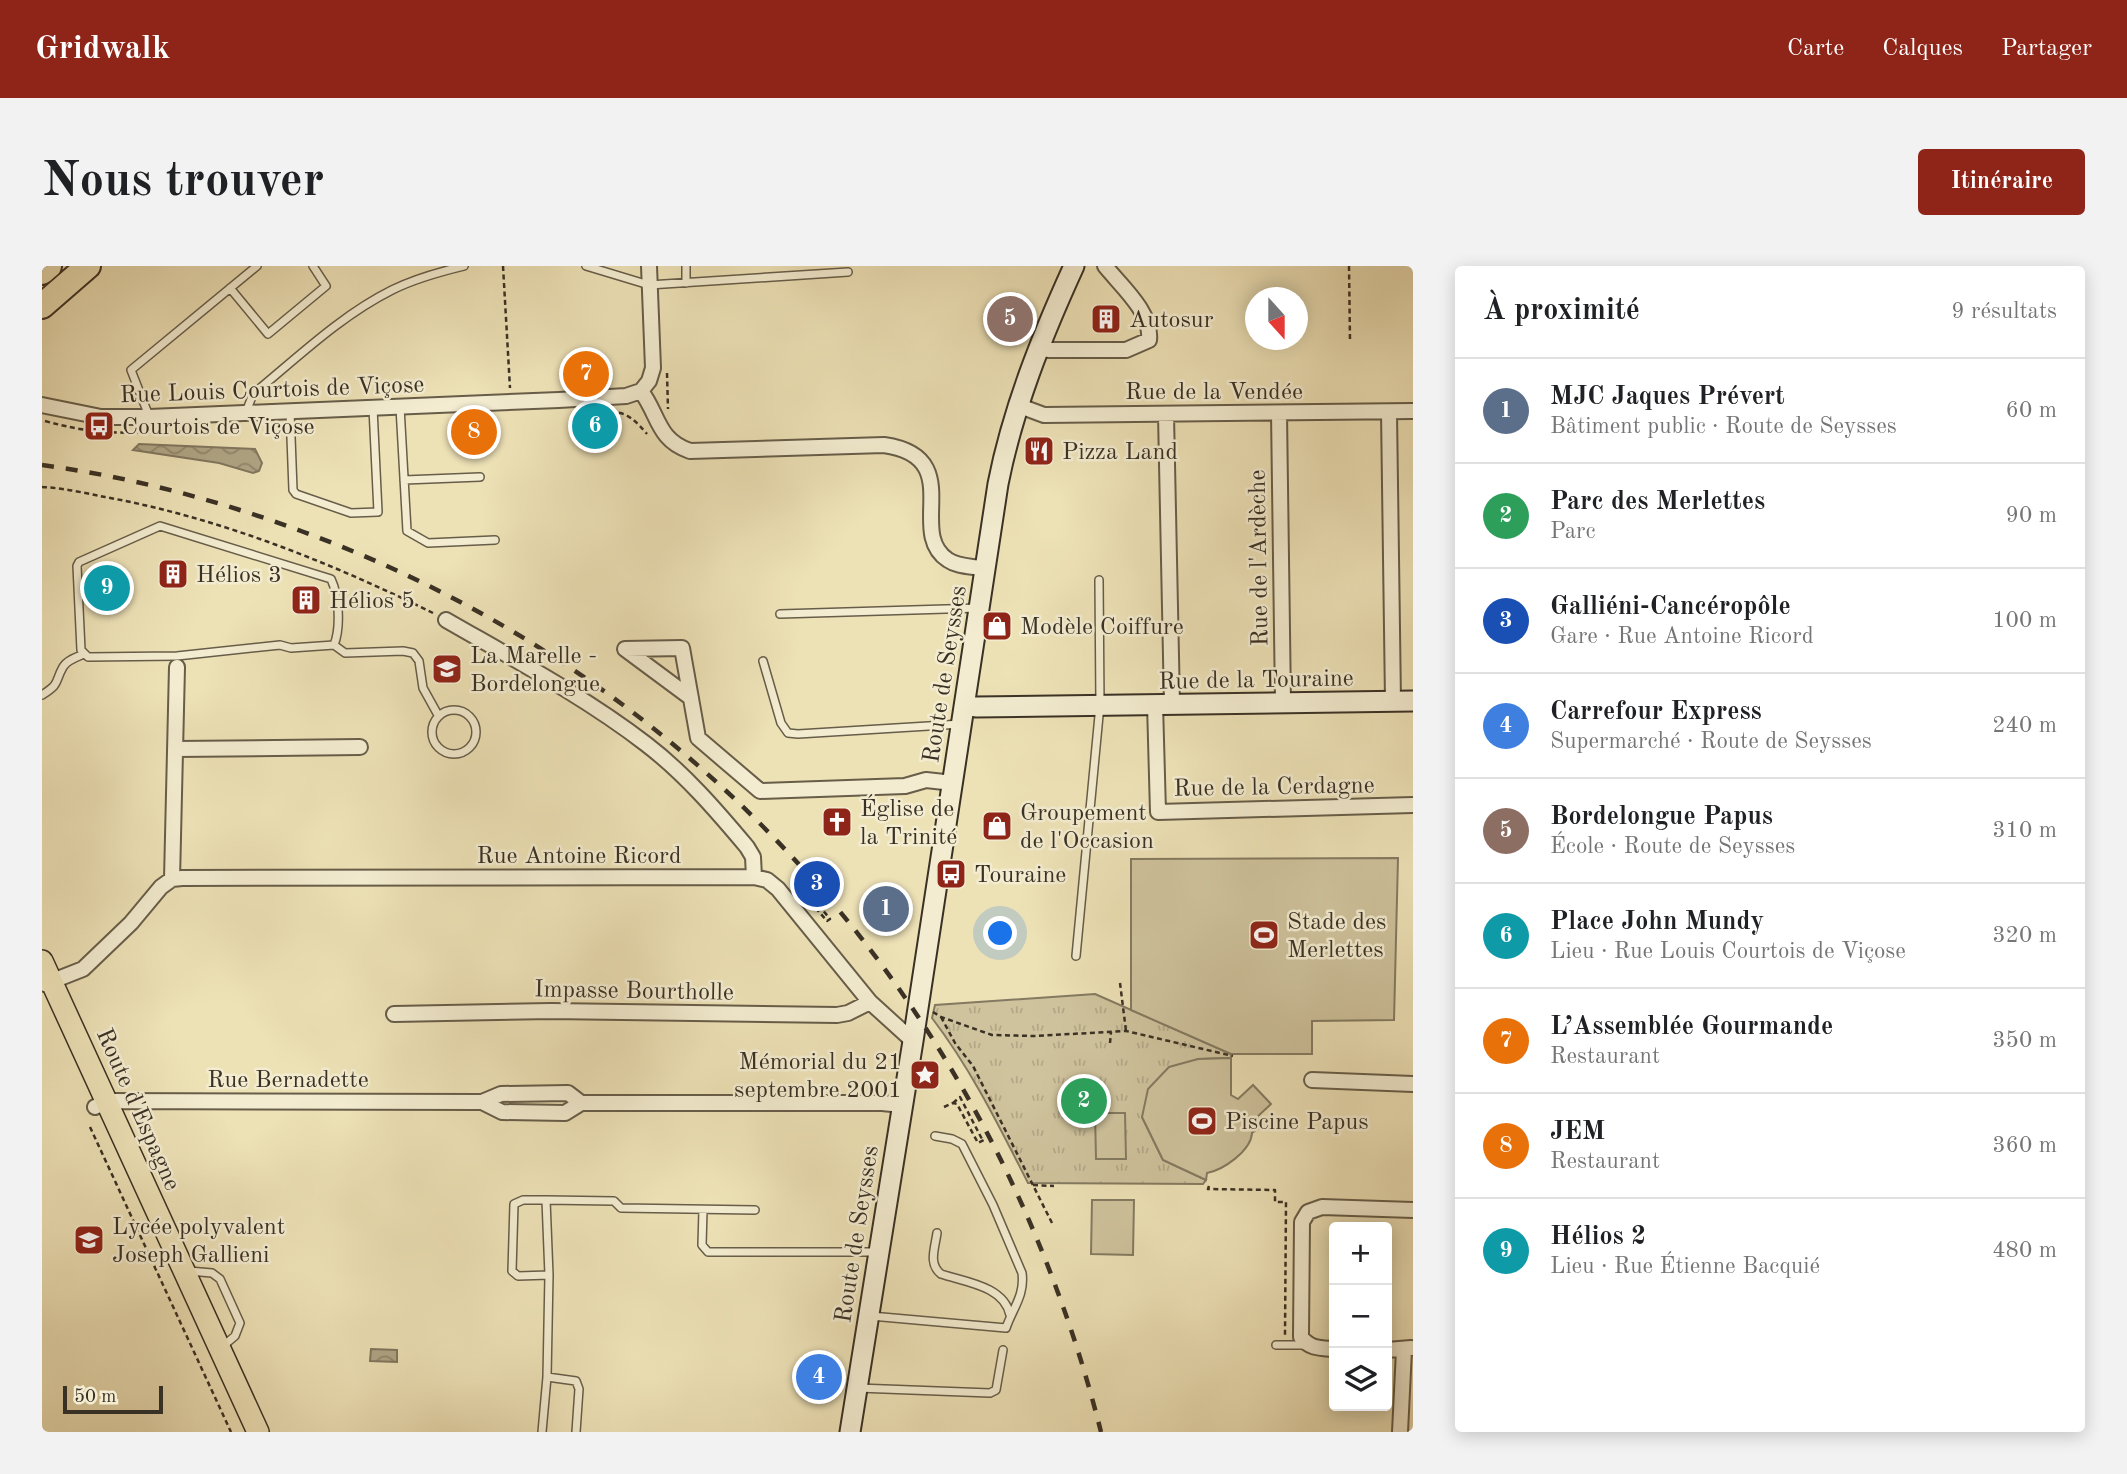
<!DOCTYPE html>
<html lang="fr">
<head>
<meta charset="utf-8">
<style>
  body { margin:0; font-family:"Old Standard TT",serif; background:#f2f2f2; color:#202124 }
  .controls { position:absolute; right:21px; bottom:21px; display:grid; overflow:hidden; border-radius:7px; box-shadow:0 4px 18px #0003 }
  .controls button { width:63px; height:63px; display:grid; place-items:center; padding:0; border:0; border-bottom:2px solid #e0e0e0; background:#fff; color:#202124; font:35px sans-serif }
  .compass { position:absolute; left:1203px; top:21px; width:63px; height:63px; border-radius:50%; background:#fff; box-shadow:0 4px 18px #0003; rotate:159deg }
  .scale { position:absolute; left:21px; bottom:18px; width:100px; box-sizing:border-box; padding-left:7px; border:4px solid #3a3125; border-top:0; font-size:19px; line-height:24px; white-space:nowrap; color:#3a3125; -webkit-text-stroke:5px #f3ecd0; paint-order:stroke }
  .you { position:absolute; left:959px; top:668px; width:24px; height:24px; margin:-18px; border:5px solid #fff; border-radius:50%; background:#1a73e8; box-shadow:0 0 0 10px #1a73e833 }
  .badge { display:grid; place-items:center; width:46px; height:46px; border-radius:50%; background:#8f2418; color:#fff; font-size:23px; font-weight:700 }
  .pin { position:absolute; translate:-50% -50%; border:4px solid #fff; box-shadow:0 2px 7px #0006 }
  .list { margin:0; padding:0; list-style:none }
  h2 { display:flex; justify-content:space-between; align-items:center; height:91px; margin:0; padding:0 28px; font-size:30px }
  h2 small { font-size:23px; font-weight:400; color:#757577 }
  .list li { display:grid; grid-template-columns:46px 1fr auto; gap:21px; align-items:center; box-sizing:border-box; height:105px; padding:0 28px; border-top:2px solid #e0e0e0 }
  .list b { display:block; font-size:26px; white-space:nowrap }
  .list p { margin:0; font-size:23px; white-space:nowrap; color:#757577 }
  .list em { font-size:23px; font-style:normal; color:#757577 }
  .icon { flex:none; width:38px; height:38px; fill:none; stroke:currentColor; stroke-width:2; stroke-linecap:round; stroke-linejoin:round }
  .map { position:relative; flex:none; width:1371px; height:1166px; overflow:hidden; border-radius:7px }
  header { display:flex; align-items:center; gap:42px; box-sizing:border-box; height:98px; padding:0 35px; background:#8f2418; color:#fff }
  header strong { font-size:33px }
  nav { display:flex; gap:38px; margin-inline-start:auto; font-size:24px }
  .intro { display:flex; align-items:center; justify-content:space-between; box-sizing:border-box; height:168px; padding:0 42px }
  h1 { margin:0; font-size:49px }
  .button { padding:18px 32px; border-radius:7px; background:#8f2418; color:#fff; font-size:24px; font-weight:700 }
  main { display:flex; gap:42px; padding:0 42px }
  aside { flex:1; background:#fff; border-radius:7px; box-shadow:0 4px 18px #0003 }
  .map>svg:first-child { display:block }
</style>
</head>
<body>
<header>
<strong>Gridwalk</strong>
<nav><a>Carte</a><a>Calques</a><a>Partager</a></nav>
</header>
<div class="intro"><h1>Nous trouver</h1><a class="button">Itinéraire</a></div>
<main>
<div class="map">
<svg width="1371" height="1166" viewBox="0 0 1371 1166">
  <defs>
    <pattern id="park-tufts" width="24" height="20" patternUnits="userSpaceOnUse" patternTransform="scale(1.75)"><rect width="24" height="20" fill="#cfc39d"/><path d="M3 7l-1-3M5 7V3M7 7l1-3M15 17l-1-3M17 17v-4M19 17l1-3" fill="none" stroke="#b2a887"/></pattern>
    <pattern id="water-waves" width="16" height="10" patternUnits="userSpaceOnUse" patternTransform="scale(1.75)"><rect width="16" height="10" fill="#b0a585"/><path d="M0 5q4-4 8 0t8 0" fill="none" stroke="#90876d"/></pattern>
  </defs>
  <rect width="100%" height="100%" fill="#ede1b6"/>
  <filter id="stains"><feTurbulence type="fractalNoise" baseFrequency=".00286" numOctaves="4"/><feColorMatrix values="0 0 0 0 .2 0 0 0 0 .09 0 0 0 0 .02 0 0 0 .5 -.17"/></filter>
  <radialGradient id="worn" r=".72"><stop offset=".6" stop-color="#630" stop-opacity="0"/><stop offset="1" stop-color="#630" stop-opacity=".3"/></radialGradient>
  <path fill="url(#park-tufts)" stroke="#847a61" stroke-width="2" d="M1053,728l136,60v4l-33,1 -56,58 21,43 43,20 -3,4 -175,-1c-29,-57 -57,-114 -96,-165l3,-13z"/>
  <path fill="#cfc39d" stroke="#847a61" stroke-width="2" d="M1356,592l-4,162 -82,1v33h-81l-100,-44v-151z
    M1189,792v37l7,4 15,-14 18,19 -14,13 6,8 -11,8c-1,18 -29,37 -45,40l-1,7 -43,-20 -21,-43 6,-28 21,-22 29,-8z
    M1053,847h30l1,46h-30z
    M1050,934h42l-1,55 -42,-1z"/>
  <path fill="url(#water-waves)" stroke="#81775f" stroke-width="2" d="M97,178l116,5 7,14 -3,8 -6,2 -34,-10 -86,-13z
    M329,1083l26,1v12l-27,-1z"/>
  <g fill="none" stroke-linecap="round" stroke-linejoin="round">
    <g stroke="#675d49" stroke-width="10">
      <path id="lane" d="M544,0l63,19 199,-13
        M644,0v17
        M188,22l38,46 58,-48 -13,-20
        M358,141l7,124 21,12 67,-3
        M248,145l3,79 3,4 55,19 27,-1 -5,-104
        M204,146l7,-18c44,-36 87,-78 139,-104 22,-11 47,-18 72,-24
        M107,150l-18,-46 126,-104
        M362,214l76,-3
        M118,260l171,53c8,17 10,48 3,66l-43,3 -11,-3 -103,11 -89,1 -7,-7 -4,-84 2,-4z
        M738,348l199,-6
        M292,379l11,8 58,-2 10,2 6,8 4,27 15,27
        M721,395l18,62 7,10 10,1 163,-10
        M0,429c19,-12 12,-12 21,-28 4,-7 14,-10 21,-13
        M390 466a22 22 0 1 1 44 0a22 22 0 1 1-44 0Z
        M1034,690l24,-251 -1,-125
        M504,934h-23l-9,4 -2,67 6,5 31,-1
        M661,944l-1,35 6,7h168
        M895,967c-2,15 -9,31 4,41 24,8 63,12 69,41
        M147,1005l23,2 8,6 20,44 -5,13 -12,10
        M829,1050l135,12c7,-20 19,-33 16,-55l-29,-68 -31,-61 -10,-5 -17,-3
        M1234,1079h30
        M505,1111l29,4 3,8 -3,43
        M816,1122l132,5 6,-3 7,-40
        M500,1166l5,-55 2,-102 -3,-75 68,1 7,7 134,2"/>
    </g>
    <g stroke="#675d49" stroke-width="18">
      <path id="street" d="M998,81l8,3h78l23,-10c3,-28 -28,-54 -44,-74
        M599,125c18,24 16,49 49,60l194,-6c84,12 21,87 64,115 10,7 25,6 37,9
        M599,125l8,-10 4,-13 -4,-102
        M0,139l59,12h48l410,-17 67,-4 15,-5
        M975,139l27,10 369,-4
        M1347,146l4,289
        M1237,147l4,290
        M1124,149l6,289
        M404,354c66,38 139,77 200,124 38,29 70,66 101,103l6,10 1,20
        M649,432l-66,-49 57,-1 16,90 62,53 145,-5 21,-6 27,3
        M1113,438l3,108 255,-7
        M134,483l184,-2
        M130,613l5,-212
        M3,718l38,-15 48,-46 30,-36 11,-8 10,-1 572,-1 13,3 11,9 92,113 43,39
        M352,748l157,-3 286,4 11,-2 22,-11
        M1270,814l101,4
        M440,836l20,10 63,1 16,-10h301l20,2
        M53,841l13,-6 374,1 19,-8 67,-1 13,10
        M1292,1083c-14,-1 -24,0 -33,-12l1,-115 6,-10 14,-5 91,3
        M1345,1084l24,-2
        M1358,1166l4,-82"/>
    </g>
    <g stroke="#3a3125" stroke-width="23">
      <path id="secondary" d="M923,439l11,2 437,-6
        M808,1166l63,-391 85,-557c15,-76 44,-148 76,-218"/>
    </g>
    <g stroke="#3a3125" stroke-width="24">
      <path id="primary" d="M0,695l216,471"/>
    </g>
    <g stroke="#3a3125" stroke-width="28">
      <path id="highway" d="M0,6l7,-6
        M0,40l46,-40"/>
    </g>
    <path stroke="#3a3125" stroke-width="2.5" stroke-dasharray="5 3.5" stroke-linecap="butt" d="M461,0l7,122
      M1307,0l1,75
      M625,107l1,36
      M543,147c34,-1 39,-6 62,21
      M3,155c40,11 66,13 108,11
      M0,221c21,1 43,6 63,10 115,21 224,65 328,116
      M767,637l4,2 14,16 3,-2 -17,-21 6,-6
      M1078,717l6,48
      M891,746l8,5 51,18 42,1 92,-5 107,25
      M899,751l14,26 18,23 79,157
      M1068,777l1,-11
      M911,837l7,-6 23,44
      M902,841l9,-4 4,1 21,39 8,-4
      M48,861l141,305
      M991,919l21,1
      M1167,920l-1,3 67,1v12h11l-1,133"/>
    <use href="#lane" stroke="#f3ecd0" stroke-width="7"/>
    <use href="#street" stroke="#f3ecd0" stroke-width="14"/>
    <use href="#secondary" stroke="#f3ecd0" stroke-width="19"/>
    <use href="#primary" stroke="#ede1b6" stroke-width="21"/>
    <use href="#highway" stroke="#ede1b6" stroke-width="24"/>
    <path stroke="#3a3125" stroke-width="4.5" stroke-dasharray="12 12" stroke-linecap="butt" d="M0,199c89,12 175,35 259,66 406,149 695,484 800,901"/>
  </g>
  <defs>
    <g id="building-square" transform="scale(1.575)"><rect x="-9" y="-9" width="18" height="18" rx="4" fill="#8f2418" stroke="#f3ecd0"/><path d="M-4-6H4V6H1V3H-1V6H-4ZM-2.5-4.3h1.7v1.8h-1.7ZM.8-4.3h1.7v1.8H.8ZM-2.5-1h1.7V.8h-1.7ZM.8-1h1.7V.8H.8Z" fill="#fff"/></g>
    <g id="bus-square" transform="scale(1.575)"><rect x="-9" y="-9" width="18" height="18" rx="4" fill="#8f2418" stroke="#f3ecd0"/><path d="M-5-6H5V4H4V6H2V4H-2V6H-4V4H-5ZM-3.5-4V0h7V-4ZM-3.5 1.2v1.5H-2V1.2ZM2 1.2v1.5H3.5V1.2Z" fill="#fff"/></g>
    <g id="restaurant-square" transform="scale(1.575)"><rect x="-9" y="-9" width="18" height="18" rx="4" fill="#8f2418" stroke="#f3ecd0"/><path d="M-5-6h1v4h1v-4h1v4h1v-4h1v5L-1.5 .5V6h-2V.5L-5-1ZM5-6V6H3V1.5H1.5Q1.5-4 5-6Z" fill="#fff"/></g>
    <g id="shop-square" transform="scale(1.575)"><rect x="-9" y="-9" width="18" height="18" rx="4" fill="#8f2418" stroke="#f3ecd0"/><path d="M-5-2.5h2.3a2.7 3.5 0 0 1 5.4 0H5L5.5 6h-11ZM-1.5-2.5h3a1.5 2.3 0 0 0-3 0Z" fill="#fff"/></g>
    <g id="school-square" transform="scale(1.575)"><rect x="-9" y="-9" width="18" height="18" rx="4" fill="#8f2418" stroke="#f3ecd0"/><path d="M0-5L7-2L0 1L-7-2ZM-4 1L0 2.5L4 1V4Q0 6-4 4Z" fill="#fff"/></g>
    <g id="church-square" transform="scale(1.575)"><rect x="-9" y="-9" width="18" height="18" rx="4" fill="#8f2418" stroke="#f3ecd0"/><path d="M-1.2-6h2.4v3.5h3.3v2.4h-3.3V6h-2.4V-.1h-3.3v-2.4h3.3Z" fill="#fff"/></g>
    <g id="stadium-square" transform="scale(1.575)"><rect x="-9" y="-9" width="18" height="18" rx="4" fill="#8f2418" stroke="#f3ecd0"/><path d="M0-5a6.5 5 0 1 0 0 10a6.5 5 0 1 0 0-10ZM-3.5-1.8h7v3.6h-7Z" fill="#fff"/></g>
    <g id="sight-square" transform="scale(1.575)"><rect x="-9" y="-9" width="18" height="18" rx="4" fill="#8f2418" stroke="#f3ecd0"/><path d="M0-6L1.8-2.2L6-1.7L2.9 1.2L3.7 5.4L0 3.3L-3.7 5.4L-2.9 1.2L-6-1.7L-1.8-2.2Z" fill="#fff"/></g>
  </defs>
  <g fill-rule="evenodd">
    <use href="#building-square" x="1064" y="53"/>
    <use href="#bus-square" x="57" y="160"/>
    <use href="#restaurant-square" x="997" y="185"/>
    <use href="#building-square" x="131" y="308"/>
    <use href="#building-square" x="264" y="334"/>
    <use href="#shop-square" x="955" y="360"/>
    <use href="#school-square" x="405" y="403"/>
    <use href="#church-square" x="795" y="556"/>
    <use href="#shop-square" x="955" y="560"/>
    <use href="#bus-square" x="909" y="608"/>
    <use href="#stadium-square" x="1222" y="669"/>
    <use href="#sight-square" x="883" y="809"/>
    <use href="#stadium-square" x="1160" y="855"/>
    <use href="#school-square" x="47" y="974"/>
  </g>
  <g text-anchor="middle" stroke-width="5" stroke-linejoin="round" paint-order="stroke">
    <g font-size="24" fill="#3a3125" stroke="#f3ecd0" text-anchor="start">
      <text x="1087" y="61">Autosur</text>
      <text x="80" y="168">Courtois de Viçose</text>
      <text x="1020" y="193">Pizza Land</text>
      <text x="154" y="316">Hélios 3</text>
      <text x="287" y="342">Hélios 5</text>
      <text x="978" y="368">Modèle Coiffure</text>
      <text x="428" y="397">La Marelle -<tspan x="428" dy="28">Bordelongue</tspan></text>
      <text x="818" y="550">Église de<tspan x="818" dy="28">la Trinité</tspan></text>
      <text x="978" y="554">Groupement<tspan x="978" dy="28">de l'Occasion</tspan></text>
      <text x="932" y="616">Touraine</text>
      <text x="1245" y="663">Stade des<tspan x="1245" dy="28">Merlettes</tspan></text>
      <text x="860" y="803" text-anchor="end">Mémorial du 21<tspan x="860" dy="28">septembre 2001</tspan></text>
      <text x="1183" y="863">Piscine Papus</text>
      <text x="70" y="968">Lycée polyvalent<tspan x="70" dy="28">Joseph Gallieni</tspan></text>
    </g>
    <g font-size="24" fill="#3a3125" stroke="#f3ecd0">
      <text transform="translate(230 123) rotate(-2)" y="8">Rue Louis Courtois de Viçose</text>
      <text x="1172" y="133">Rue de la Vendée</text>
      <text transform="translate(1216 292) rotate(-91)" y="8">Rue de l'Ardèche</text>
      <text transform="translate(902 408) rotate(-81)" y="8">Route de Seysses</text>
      <text transform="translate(1214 413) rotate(-1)" y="8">Rue de la Touraine</text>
      <text transform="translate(1232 520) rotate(-1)" y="8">Rue de la Cerdagne</text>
      <text x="537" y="597">Rue Antoine Ricord</text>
      <text transform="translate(592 724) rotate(1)" y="8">Impasse Bourtholle</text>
      <text x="246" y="821">Rue Bernadette</text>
      <text transform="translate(97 843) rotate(66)" y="8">Route d'Espagne</text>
      <text transform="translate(814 968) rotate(-81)" y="8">Route de Seysses</text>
    </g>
  </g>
  <rect width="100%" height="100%" filter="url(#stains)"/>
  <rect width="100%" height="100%" fill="url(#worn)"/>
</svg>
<div class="controls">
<button>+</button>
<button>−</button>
<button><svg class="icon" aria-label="layers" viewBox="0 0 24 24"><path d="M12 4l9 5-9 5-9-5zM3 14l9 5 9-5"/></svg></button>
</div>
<svg class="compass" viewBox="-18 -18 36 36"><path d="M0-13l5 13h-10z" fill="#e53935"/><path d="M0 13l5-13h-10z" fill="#757577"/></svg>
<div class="scale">50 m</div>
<div class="you"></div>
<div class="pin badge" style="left:844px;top:643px;background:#5c6f8a">1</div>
<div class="pin badge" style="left:1042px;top:835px;background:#2e9e5b">2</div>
<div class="pin badge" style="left:775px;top:618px;background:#1a4fb4">3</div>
<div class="pin badge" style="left:777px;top:1111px;background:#3f7fe0">4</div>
<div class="pin badge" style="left:968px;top:53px;background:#8d6e63">5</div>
<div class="pin badge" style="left:553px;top:160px;background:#0f9aa8">6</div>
<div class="pin badge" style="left:544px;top:108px;background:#e8710a">7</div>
<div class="pin badge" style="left:432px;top:166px;background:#e8710a">8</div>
<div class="pin badge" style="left:65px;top:322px;background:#0f9aa8">9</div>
</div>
<aside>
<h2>À proximité<small>9 résultats</small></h2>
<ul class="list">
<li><span class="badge" style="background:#5c6f8a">1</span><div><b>MJC Jaques Prévert</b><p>Bâtiment public · Route de Seysses</p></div><em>60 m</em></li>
<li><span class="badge" style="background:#2e9e5b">2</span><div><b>Parc des Merlettes</b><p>Parc</p></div><em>90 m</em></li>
<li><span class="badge" style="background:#1a4fb4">3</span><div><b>Galliéni-Cancéropôle</b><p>Gare · Rue Antoine Ricord</p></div><em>100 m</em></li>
<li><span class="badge" style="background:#3f7fe0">4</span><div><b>Carrefour Express</b><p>Supermarché · Route de Seysses</p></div><em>240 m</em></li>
<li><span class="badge" style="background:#8d6e63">5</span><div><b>Bordelongue Papus</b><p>École · Route de Seysses</p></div><em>310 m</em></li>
<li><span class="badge" style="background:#0f9aa8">6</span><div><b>Place John Mundy</b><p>Lieu · Rue Louis Courtois de Viçose</p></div><em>320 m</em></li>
<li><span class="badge" style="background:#e8710a">7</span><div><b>L’Assemblée Gourmande</b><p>Restaurant</p></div><em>350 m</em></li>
<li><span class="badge" style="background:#e8710a">8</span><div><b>JEM</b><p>Restaurant</p></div><em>360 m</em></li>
<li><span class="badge" style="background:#0f9aa8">9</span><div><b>Hélios 2</b><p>Lieu · Rue Étienne Bacquié</p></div><em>480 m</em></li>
</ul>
</aside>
</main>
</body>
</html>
